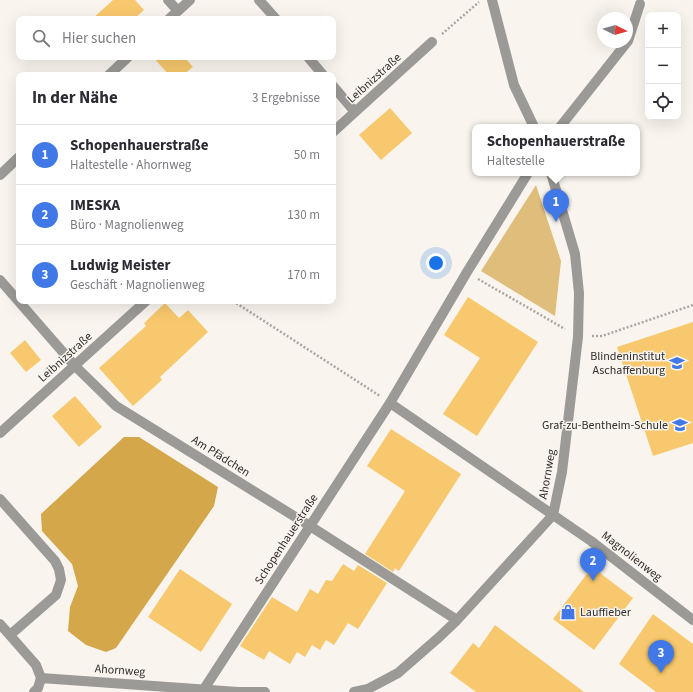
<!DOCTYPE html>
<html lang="de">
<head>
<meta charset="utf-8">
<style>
  body { margin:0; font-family:"Source Sans 3",sans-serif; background:#f7f7f7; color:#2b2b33 }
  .controls { position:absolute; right:12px; top:12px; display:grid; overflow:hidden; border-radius:8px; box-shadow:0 4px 16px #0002 }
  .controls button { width:36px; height:36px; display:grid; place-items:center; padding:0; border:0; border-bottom:1px solid #e1e1e2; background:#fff; color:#2b2b33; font:20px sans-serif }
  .compass { position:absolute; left:597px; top:12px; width:36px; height:36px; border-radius:50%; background:#fff; box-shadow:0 4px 16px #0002; rotate:95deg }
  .you { position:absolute; left:436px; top:263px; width:14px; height:14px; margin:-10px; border:3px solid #fff; border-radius:50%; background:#1a73e8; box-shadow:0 0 0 6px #1a73e833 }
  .badge { display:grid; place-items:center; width:26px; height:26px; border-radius:50%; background:#4178e8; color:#fff; font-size:13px; font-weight:700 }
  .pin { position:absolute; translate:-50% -33px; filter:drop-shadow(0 1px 2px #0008) }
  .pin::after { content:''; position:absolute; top:21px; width:14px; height:12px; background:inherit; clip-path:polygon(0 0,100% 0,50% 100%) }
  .popup { position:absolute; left:472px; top:124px; width:168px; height:52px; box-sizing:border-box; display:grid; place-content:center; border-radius:8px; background:#fff; filter:drop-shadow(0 1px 3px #0005); font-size:13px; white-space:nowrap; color:#7c7c81 }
  .popup b { font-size:15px; color:#2b2b33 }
  .popup::after { content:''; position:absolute; left:50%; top:100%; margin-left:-8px; border:8px solid transparent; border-top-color:#fff }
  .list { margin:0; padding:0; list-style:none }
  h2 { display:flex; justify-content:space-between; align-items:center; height:52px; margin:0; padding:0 16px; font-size:17px }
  h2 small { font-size:13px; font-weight:400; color:#7c7c81 }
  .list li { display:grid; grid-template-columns:26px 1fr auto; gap:12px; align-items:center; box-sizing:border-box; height:60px; padding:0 16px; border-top:1px solid #e1e1e2 }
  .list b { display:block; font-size:15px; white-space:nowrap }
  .list p { margin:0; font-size:13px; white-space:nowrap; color:#7c7c81 }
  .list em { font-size:13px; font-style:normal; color:#7c7c81 }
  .icon { flex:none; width:22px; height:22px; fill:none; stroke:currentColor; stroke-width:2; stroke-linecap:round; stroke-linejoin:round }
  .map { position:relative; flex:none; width:693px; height:692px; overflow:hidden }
  .search { position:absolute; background:#fff; box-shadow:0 4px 16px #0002; left:16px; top:16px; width:320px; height:44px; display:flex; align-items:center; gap:10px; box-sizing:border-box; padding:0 14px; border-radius:8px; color:#7c7c81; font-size:15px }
  .panel { position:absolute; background:#fff; box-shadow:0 4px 16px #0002; left:16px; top:72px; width:320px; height:232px; border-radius:8px }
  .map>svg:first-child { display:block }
</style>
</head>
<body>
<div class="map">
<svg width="693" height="692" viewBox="0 0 693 692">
  <rect width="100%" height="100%" fill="#f9f5ee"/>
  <path fill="#dfbd7b" d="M536,185l25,76 -6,55 -74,-45z"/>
  <path fill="#d4a74a" d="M124,437h15l79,50 -4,19 -98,142 -10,4 -20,-7 -18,-14 2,-24 8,-21 -6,-22 -30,-33 -1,-17z"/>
  <path fill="#f7c86d" d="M113,0h22l9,10 -10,9h-42z
    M153,57h31l9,10 -10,8h-14z
    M390,108l22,25 -31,27 -22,-25z
    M468,297l70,45 -61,94 -34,-22 37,-56 -36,-23z
    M165,303l14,15 9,-8 20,22 -48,45 2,3 -29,26 -34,-38 47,-42 -2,-3z
    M693,322v121l-40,13 -36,-109z
    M25,340l16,20 -15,12 -16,-19z
    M75,396l27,31 -23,20 -27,-31z
    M391,429l70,45 -62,97 -4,-3 -2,4 -28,-18 40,-63 -38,-25z
    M343,564l11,7 4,-6 29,18 -29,46 -10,-6 -14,22 -8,-5 -6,10 -8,-5 -7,12 -8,-5 -7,12 -21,-13 -5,9 -24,-14 32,-49 25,15 13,-23 8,5 8,-14 6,1z
    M592,567l41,31 -39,52 -41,-31z
    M180,569l52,35 -31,48 -53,-35z
    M653,614l40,30v48h-37l-37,-28z
    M495,625l89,67h-108l-26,-19 23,-30 6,5z"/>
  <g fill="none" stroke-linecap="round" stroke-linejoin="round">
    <path stroke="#aaa7a2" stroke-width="2.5" stroke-dasharray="2 2" stroke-linecap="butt" d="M442,34l37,-32
      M478,279l87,50
      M233,301l147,95
      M592,336h10l91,-31"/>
    <path stroke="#9b9a97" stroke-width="10" d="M168,0l10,11
      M259,0l17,19
      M492,0l22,85 20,42
      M169,19l21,-19
      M308,57l15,18
      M109,75l19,-18
      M333,86l22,26
      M560,127l68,-86 12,-37
      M333,132l99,-90
      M0,175l19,-18
      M0,280l75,86 41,40 194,120 147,94
      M390,403l201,138 102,79
      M0,433l146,-132
      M0,499l55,62 4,8 2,11 -5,15 -46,40
      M0,624l36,41 5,13
      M41,678l197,14h27
      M204,689l186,-286 77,-131 61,-99
      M34,692l4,-4 3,-10
      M354,692l14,-3 30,-16 39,-34 20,-19 96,-105 9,-43 16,-135 1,-44 -4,-39 -24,-81"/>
  </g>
  <defs>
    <g id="school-bare" transform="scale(1.2)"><path d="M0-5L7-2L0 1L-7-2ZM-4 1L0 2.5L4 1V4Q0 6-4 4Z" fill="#4178e8" stroke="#f9f5ee" stroke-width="2.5" paint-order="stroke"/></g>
    <g id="shop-bare" transform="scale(1.2)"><path d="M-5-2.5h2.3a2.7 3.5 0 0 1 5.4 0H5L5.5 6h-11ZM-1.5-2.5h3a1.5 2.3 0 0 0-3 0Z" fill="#4178e8" stroke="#f9f5ee" stroke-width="2.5" paint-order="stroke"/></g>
  </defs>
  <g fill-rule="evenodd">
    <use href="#school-bare" x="677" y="363"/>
    <use href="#school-bare" x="680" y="425"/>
    <use href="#shop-bare" x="568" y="612"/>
  </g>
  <g text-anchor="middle" stroke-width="3" stroke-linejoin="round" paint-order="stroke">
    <g font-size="12" fill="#2f2d2b" stroke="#f9f5ee">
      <text transform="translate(374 78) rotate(-42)" y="4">Leibnizstraße</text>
      <text transform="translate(65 357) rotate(-42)" y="4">Leibnizstraße</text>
      <text transform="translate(221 456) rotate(32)" y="4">Am Pfädchen</text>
      <text transform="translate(547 474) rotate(-80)" y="4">Ahornweg</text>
      <text transform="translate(286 539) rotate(-57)" y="4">Schopenhauerstraße</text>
      <text transform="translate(632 556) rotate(38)" y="4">Magnolienweg</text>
      <text transform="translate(120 670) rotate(4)" y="4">Ahornweg</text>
    </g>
    <g font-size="12" fill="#2f2d2b" stroke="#f9f5ee" text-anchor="end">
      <text x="665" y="360">Blindeninstitut<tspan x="665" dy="14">Aschaffenburg</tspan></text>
      <text x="668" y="429">Graf-zu-Bentheim-Schule</text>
      <text x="580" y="616" text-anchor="start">Lauffieber</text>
    </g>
  </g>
</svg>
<div class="controls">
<button>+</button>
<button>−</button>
<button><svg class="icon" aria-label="locate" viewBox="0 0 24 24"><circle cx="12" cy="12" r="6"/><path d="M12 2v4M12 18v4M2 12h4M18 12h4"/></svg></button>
</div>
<svg class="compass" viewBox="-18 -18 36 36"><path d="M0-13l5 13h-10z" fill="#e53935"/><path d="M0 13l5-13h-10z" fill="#7c7c81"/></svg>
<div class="you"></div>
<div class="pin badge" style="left:556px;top:222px">1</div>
<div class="popup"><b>Schopenhauerstraße</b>Haltestelle</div>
<div class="pin badge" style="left:593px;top:581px">2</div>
<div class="pin badge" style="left:661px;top:673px">3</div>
<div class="search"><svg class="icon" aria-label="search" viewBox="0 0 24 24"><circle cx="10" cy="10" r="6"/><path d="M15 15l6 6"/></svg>Hier suchen</div>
<section class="panel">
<h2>In der Nähe<small>3 Ergebnisse</small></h2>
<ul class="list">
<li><span class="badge">1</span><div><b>Schopenhauerstraße</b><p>Haltestelle · Ahornweg</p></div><em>50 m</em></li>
<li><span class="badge">2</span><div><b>IMESKA</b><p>Büro · Magnolienweg</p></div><em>130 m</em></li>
<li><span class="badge">3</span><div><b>Ludwig Meister</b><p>Geschäft · Magnolienweg</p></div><em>170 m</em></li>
</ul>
</section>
</div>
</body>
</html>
